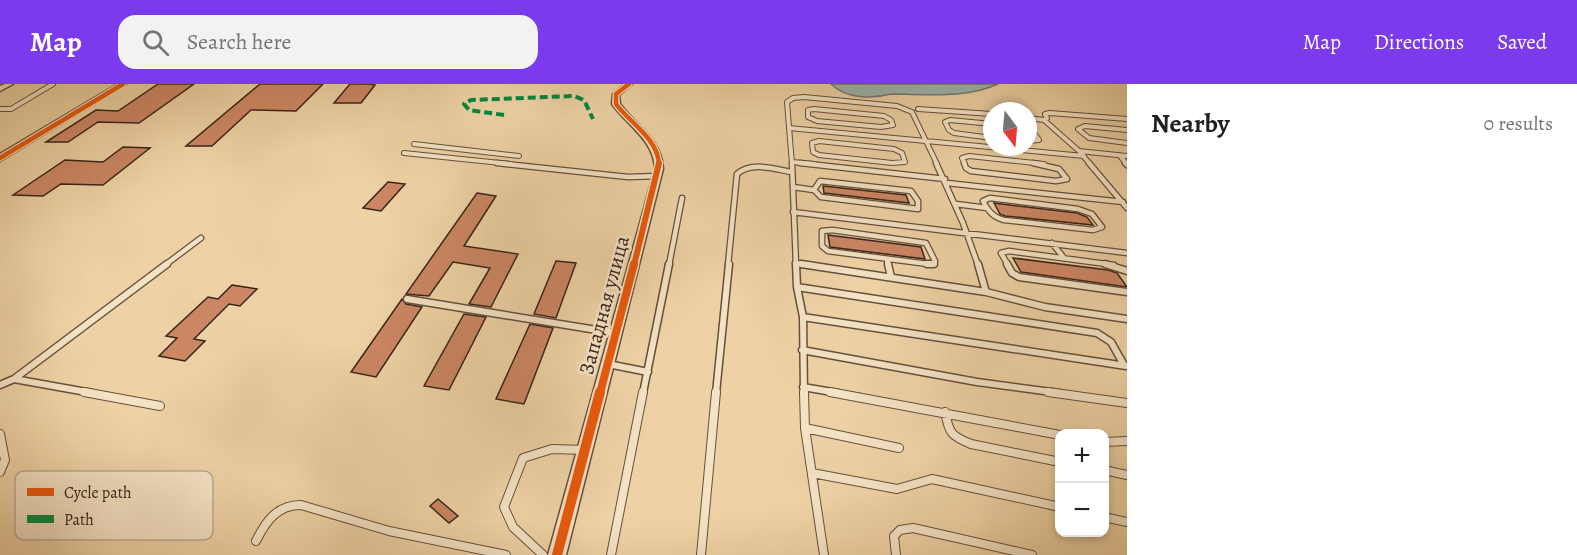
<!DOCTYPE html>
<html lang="en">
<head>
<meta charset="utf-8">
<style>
  body { margin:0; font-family:Alegreya,serif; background:#f2f2f2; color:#202124 }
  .controls { position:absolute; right:18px; bottom:18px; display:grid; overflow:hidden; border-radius:12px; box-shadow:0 3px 9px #0003 }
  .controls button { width:54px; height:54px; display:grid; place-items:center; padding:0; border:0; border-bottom:2px solid #e0e0e0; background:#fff; color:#202124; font:30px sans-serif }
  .compass { position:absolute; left:983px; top:18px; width:54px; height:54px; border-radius:50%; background:#fff; box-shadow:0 3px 9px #0003; rotate:164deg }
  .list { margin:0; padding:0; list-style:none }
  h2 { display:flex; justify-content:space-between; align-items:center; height:78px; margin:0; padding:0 24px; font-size:26px }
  h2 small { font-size:20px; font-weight:400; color:#757577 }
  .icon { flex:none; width:33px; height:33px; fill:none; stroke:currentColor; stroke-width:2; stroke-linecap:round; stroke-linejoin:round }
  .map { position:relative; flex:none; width:1127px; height:471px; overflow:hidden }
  header { display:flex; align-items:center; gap:36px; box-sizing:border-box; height:84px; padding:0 30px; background:#7c3aed; color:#fff }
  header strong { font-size:28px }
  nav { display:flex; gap:33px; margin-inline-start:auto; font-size:21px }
  .search { width:420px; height:54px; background:#f2f2f2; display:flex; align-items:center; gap:15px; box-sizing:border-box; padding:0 21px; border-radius:18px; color:#757577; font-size:22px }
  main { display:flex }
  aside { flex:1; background:#fff }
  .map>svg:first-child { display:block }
</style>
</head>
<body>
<header>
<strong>Map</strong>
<div class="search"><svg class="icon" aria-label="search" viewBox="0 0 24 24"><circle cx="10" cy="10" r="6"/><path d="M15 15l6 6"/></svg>Search here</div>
<nav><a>Map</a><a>Directions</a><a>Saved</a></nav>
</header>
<main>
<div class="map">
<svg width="1127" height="471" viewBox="0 0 1127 471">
  <rect width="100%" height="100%" fill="#eed2a5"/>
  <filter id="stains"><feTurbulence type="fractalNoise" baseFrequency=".00333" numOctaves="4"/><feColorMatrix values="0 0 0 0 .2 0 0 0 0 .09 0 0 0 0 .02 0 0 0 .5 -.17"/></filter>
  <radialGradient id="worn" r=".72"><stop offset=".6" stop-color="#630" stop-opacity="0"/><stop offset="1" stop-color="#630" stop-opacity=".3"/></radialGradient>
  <path fill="#9cb5b0" stroke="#747b74" stroke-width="1.5" d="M831,0h167c-33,15 -71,10 -107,10 -19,5 -45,5 -60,-10z"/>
  <path fill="#cc8664" stroke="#37241a" stroke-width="1.5" d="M158,0h36l-55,39 -41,-1 -30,20h-22l50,-32 22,1z
    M260,0h63l-27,27 -45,-1 -39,36h-26z
    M350,0h19l6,1 -14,18h-27z
    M123,63l27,1 -47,37 -42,-1 -18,12 -30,-1 52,-35 38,2z
    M388,98l17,2 -24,27 -18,-3z
    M823,102l83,9 3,8 -85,-10z
    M477,109l19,3 -32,50 54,8 -27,53 -22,-3 21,-36 -37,-6 -24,34 -23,-2z
    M994,119l83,10 10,4 6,8 -88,-9 -5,-2z
    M828,151l93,12 4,12 -95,-12z
    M1013,174l95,12 9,3 10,14 -106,-15z
    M556,177l20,2 -20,55 -22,-4z
    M232,201l25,4 -17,17 -11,-2 -35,35 11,2 -20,20 -26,-5 18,-18 -11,-2 42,-39 10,2z
    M402,215l4,5 16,3 -46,70 -25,-5z
    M464,230l22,3 -37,73 -25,-4z
    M530,240l23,4 -29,76 -28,-5z
    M438,415l20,17 -9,7 -19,-17z"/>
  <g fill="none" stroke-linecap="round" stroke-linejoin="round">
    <g stroke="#65503d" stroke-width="6">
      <path id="service-far3" d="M0,25h11l42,-25
        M814,25l70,7 7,4 2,5 -12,2 -64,-6 -9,-4v-7z
        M918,25l74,5
        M1028,34l16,2 35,31 11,13
        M1044,36l3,-2 -2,-4 5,-1 77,6
        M992,40l-42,-4 -5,2 4,8 5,3 38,5
        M789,44l295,28
        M1028,46l6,3 5,7 -11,1
        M1127,46l-42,-4 -7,3 11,9 38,5
        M819,57l75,8 8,4 3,9 -13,1 -73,-8 -6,-3 -1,-9z
        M414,60l105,12
        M1079,67l48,5
        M404,69l107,11
        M1119,71l8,9
        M792,78l22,2
        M792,80l-5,-62 6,-4 11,-1 93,9 15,6 25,52
        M965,80l-3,-6 7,-2 75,8"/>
    </g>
    <g stroke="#65503d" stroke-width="7">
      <path id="service-far2" d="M497,79l131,14 30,-1
        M792,79l4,102
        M800,79l145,16
        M936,79l27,60 15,42
        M964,79l2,5 5,3 85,10 11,-2 -8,-10 -26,-6
        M1089,79l38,45
        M1125,79l2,2
        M820,97l91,10 7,10v8l-97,-12 -7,-7z
        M947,99l176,19
        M793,103l21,3
        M990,114l88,11 14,5 10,13 -9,3 -89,-10c-11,-3 -16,-9 -21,-19z
        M956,120l31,4
        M793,128l334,41
        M832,146l94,13 9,18 -1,3h-6l-100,-13 -6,-5v-15z
        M1052,159l12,15
        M887,175l1,6
        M795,179l16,2
        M165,181l36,-27
        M669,181l13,-67
        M728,181l9,-91c15,-13 37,-5 54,-2
        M1008,181l-7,-12 8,-2 105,14"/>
    </g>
    <g stroke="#65503d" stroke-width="9">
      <path id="service-far1" d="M796,180l1,23 6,30 1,76
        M801,180l185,28 59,15 82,12
        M888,180l3,13
        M927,180h7
        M978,180l8,28
        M1007,180l5,9 7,4 108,15
        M1105,180l22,7
        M797,203l300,46 14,9 13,23
        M407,215l208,34
        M803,233l323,49
        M802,266l175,32 82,11
        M608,280l40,8
        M14,295l78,14
        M0,301l14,-6 153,-115
        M803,303l35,6
        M643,309l26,-129
        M716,309l13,-129"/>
    </g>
    <g stroke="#65503d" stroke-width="10">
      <path id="service" d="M84,308l76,14
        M804,308l1,36 19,127
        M830,308l230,43
        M1048,308l79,11
        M945,328c4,21 6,24 26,32l89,18
        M805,344l94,20
        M0,350l5,26 -5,12
        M1104,358l23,-1
        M1104,386l23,5
        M812,389l85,16 35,-10 128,28
        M1104,433l23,5
        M256,457c10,-20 21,-36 45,-36l88,26 117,24
        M543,471l-30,-28 -9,-20 19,-49 29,-9 33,1
        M611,471l32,-163
        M701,471l15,-163
        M896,471l-2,-19 6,-6 13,-2 119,27"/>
    </g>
    <g stroke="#65503d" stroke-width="3">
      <path id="minor" d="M5,0h8l-13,7v-5z
        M118,0h8l-126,77v-7z
        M625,0h7l-13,11 1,9c16,22 42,36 43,65l-97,386h-18l107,-386c-1,-29 -27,-43 -43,-65l1,-10z"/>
    </g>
    <use href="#service-far3" stroke="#f4e2c4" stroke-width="4"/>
    <use href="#service-far2" stroke="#f4e2c4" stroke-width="4.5"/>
    <use href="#service-far1" stroke="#f4e2c4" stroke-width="6"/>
    <use href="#service" stroke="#f4e2c4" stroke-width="8"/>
    <use href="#minor" fill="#f4e2c4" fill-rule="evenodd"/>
    <path stroke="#00873e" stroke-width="4" stroke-dasharray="8 4" stroke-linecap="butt" d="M504,31l-35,-5 -5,-6 7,-4 103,-4 10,4 9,19"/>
    <g stroke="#f4e2c4" stroke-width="7">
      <path id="cycleway-far3" d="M629,0l-13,10v10c14,19 42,35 43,60
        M0,74l123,-74"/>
    </g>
    <g stroke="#f4e2c4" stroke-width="9">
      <path id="cycleway-far2" d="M634,181l25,-102"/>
    </g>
    <g stroke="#f4e2c4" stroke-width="11">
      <path id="cycleway-far1" d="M600,309l34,-129"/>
    </g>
    <g stroke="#f4e2c4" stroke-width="14">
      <path id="cycleway" d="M557,471l43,-163"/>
    </g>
    <use href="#cycleway-far3" stroke="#e8590c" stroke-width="4.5"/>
    <use href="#cycleway-far2" stroke="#e8590c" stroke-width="6"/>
    <use href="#cycleway-far1" stroke="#e8590c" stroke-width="8"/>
    <use href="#cycleway" stroke="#e8590c" stroke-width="10"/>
  </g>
  <g text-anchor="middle" stroke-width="5" stroke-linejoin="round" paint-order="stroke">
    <g font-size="21" fill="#37241a" stroke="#f4e2c4">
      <text transform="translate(604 221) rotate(-75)" y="7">Западная улица</text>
    </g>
  </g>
  <rect x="15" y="387" width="198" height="69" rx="9" fill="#f4e2c4" stroke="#bba991" stroke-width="1.5"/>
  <rect x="27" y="404" width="27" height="8" fill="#e8590c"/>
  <rect x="27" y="431" width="27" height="8" fill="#00873e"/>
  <g font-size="16" fill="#37241a">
    <text x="64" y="414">Cycle path</text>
    <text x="64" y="441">Path</text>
  </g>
  <rect width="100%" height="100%" filter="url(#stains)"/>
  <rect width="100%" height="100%" fill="url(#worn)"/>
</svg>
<div class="controls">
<button>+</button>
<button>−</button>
</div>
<svg class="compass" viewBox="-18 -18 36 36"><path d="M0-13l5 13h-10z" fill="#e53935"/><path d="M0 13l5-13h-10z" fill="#757577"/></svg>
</div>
<aside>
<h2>Nearby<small>0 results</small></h2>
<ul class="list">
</ul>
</aside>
</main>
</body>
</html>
